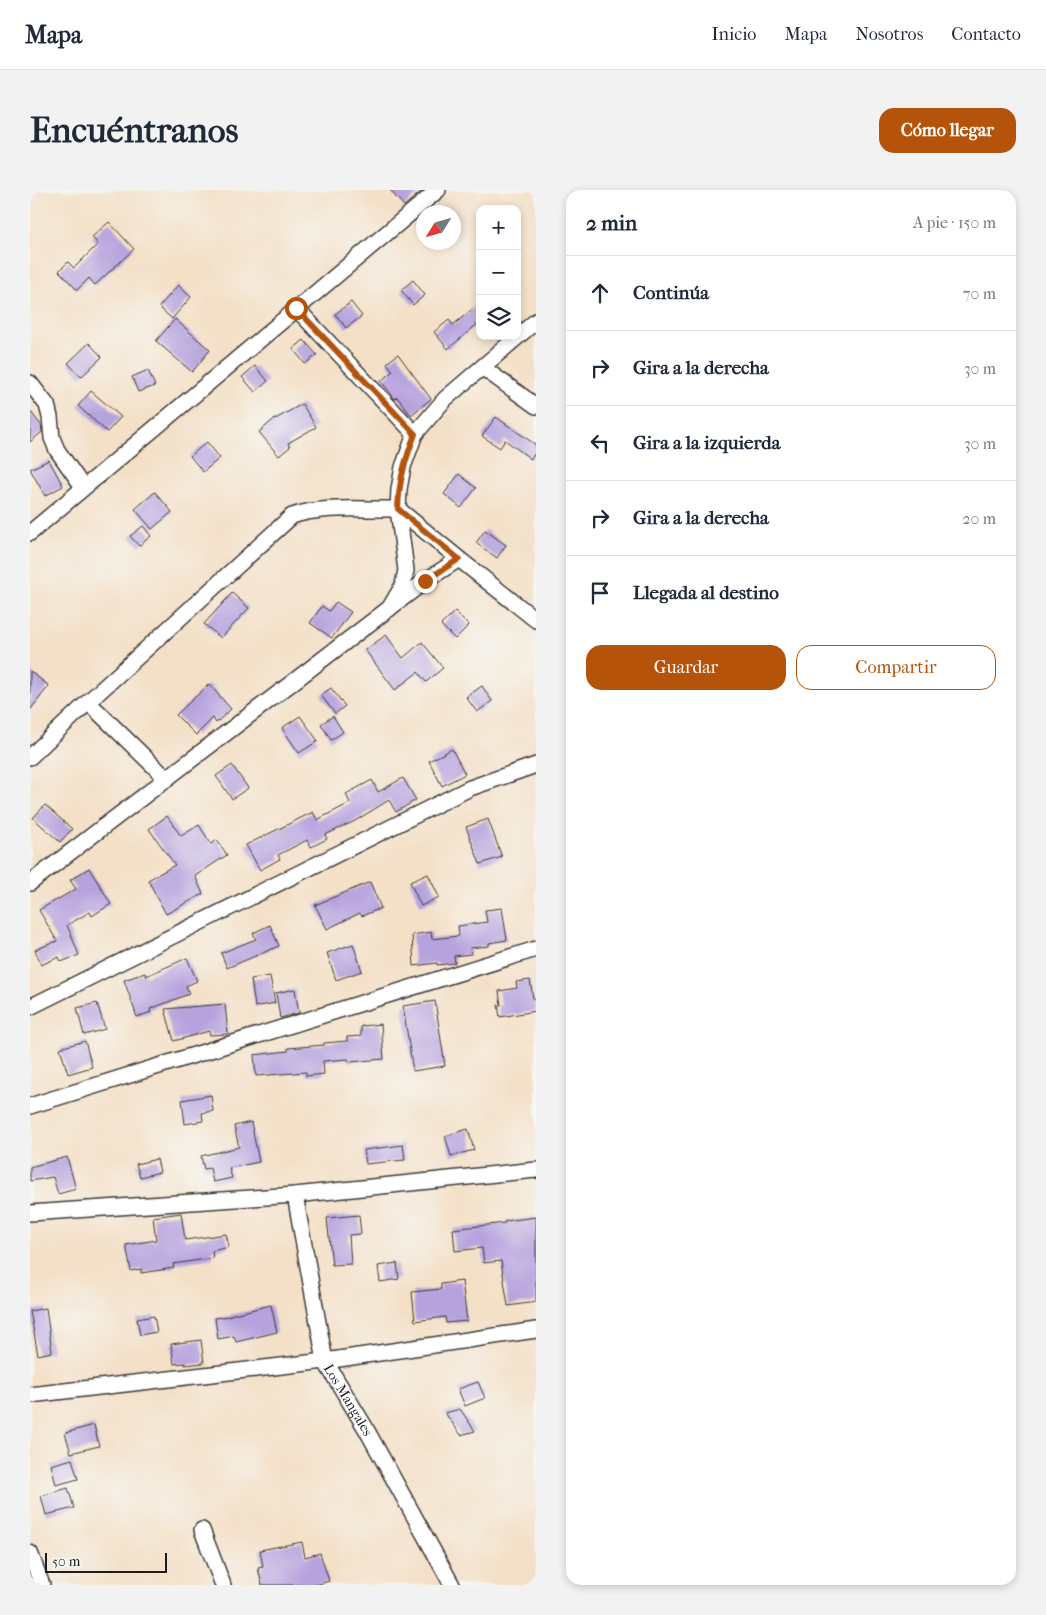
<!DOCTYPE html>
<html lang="es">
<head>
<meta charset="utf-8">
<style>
  body { margin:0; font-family:"IM FELL French Canon",serif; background:#f2f2f3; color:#1f2937 }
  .controls { position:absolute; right:15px; top:15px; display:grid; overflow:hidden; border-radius:10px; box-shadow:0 2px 8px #0003 }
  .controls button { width:45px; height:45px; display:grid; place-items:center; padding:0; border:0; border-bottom:1px solid #e0e1e3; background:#fff; color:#1f2937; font:25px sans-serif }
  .compass { position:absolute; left:386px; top:15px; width:45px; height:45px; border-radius:50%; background:#fff; box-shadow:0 2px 8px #0003; rotate:233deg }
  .scale { position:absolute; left:15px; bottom:12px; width:122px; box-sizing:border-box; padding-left:5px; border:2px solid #1c1c1c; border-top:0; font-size:14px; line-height:18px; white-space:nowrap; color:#1c1c1c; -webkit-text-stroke:4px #f6f6f2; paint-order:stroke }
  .stop { position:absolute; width:15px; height:15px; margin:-11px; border:4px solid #b45309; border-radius:50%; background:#fff }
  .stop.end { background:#b45309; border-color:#fff; box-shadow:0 1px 5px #0008 }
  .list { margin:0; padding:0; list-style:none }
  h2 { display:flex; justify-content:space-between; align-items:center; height:65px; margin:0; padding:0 20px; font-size:21px }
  h2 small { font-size:16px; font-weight:400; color:#747a83 }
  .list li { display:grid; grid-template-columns:32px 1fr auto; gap:15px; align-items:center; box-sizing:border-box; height:75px; padding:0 20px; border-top:1px solid #e0e1e3 }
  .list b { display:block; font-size:19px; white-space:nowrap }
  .list em { font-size:16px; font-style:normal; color:#747a83 }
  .actions { display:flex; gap:10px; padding:15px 20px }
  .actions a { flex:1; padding:11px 0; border:1px solid #b45309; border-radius:15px; text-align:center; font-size:18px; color:#b45309 }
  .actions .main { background:#b45309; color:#fff }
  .icon { flex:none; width:28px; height:28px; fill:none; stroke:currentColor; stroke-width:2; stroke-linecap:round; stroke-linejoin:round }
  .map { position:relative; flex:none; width:506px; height:1395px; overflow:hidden; border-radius:15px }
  header { display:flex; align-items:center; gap:30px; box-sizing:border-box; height:70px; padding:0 25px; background:#fff; border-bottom:1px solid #e0e1e3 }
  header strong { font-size:24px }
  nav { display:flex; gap:28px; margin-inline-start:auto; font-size:18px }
  .intro { display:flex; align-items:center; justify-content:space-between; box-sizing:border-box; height:120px; padding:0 30px }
  h1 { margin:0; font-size:35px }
  .button { padding:12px 22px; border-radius:15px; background:#b45309; color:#fff; font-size:18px; font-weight:700 }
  main { display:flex; gap:30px; padding:0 30px }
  aside { flex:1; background:#fff; border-radius:15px; box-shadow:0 2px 8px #0003 }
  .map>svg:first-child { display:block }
</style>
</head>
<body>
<header>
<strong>Mapa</strong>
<nav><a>Inicio</a><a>Mapa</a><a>Nosotros</a><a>Contacto</a></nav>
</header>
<div class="intro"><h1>Encuéntranos</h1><a class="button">Cómo llegar</a></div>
<main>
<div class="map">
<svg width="506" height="1395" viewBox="0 0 506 1395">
  <rect width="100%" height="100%" fill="#f6f6f2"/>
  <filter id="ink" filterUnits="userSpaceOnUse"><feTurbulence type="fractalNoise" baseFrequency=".02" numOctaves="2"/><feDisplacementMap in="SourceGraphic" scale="10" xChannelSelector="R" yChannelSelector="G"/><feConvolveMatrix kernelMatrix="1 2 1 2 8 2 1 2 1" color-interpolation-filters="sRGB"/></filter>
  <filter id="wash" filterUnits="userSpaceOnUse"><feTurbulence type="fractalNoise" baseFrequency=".0096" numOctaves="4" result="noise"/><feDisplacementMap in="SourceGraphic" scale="20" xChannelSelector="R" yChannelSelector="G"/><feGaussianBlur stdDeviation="1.12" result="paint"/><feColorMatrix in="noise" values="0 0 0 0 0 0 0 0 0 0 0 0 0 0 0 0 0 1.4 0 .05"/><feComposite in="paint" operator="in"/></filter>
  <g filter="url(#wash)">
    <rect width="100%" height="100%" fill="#f4e0c7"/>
    <g id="blocks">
      <path fill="#b7a2de" d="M360,0h33l-19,16z
        M79,32l25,27 -39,36 -6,-7 -12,12 -18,-19 9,-9 6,6 24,-24 -6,-7z
        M383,90l12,15 -12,10 -12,-15z
        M148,95l13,12 -19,22 -13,-12z
        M321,112l11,14 -16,12 -11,-14z
        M450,113v19l-32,27 -14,-17 15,-12 4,5z
        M145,129l35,31 -18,22 -36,-31z
        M274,150l13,15 -12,9 -12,-15z
        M59,153l13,14 -21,20 -13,-14z
        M368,164l33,45 -20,16 -14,-18 -2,2 -14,-18 12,-10 -6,-8z
        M225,176l13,15 -13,11 -13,-15z
        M118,180l7,16 -17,6 -6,-15z
        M61,201l30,26 -14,15 -29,-26z
        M272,214l14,23 -28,16 2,4 -11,9 -20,-24 13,-11z
        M0,221l11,14 1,7 -12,10z
        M466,227l40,28v7l-5,7 -26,-19 -5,8 -18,-12z
        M177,252l13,16 -17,14 -13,-16z
        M19,270l14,26 -18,10 -15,-27z
        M429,284l17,14 -15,20 -17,-14z
        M125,302l17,20 -20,17 -17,-20z
        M113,336l8,10 -12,10 -9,-10z
        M455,340l21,15 -9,13 -21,-15z
        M202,403l17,15 -28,30 -17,-14z
        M306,412l15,10 -19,26 -22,-15 12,-17 7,5z
        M425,421l14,14 -14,14 -14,-14z
        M356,445l17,23 19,-16 21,26 -17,14 -8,-10 -23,18 -30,-40z
        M0,481l19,15 -19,24z
        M179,494l22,25 -15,14 -3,-5 -17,17 -20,-20z
        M452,496l10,15 -15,11 -11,-15z
        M301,498l14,18 -10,8 -14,-19z
        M270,526l18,25 -19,12 -17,-25z
        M303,526l10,16 -12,8 -10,-16z
        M422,559l13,25 -23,12 -13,-25z
        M202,575l16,23 -16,11 -16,-23z
        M373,588l13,22 -20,12 -7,-12 -34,21 -30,14 2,4 -16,8 -4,-7 -29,15 2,4 -20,11 -14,-25 67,-33 4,8 33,-17 -4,-9 26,-14 6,12z
        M15,615l27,24 -12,13 -27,-24z
        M137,626l14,20 18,-11 12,19 6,-4 10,15 -32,21 8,18 -37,20 -18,-34 27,-15 -26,-36z
        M458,629l14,38 -22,7 -14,-37z
        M59,678l22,36 -19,12 -2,-4 -23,13 12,30 -18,7 -2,-5 -18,8 -6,-15 22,-9 -18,-31 37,-21 -6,-9z
        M398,684l11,23 -18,9 -11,-24z
        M340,692l11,26 -19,8 -2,-3 -33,16 -12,-24z
        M472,718l5,32 -18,3v3l-19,2 1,6 -17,2 1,7 -18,2v-2l-23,3 -2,-31 19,-3 1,7 27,-3 -1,-10 29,-4 -2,-12z
        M240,735l9,21 -52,22 -6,-15 35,-14 -3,-6z
        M323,754l9,27 -26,9 -9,-27z
        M157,768l10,23 -11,5 3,8 -39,15 1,3 -14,5 -13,-37 21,-7 1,3z
        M240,786l5,27 -20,4 -4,-28z
        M500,790l3,19h3v12l-36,6 -2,-12h3l-2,-14 18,-3 -1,-6z
        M265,799l4,24 -19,5 -4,-25z
        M405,811l10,65 -32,5 -10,-65z
        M67,813l8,26 -21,6 -7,-27z
        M195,814l3,30 -18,1 -1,-4 -35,10 -9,-32z
        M351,834l3,35 -35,3 -1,-3 -25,2 1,13 -18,2v-4l-50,4 -2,-21 34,-4v-3l36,-3v-2l23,-2v-4l14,-1v-10z
        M55,851l7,26 -24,7 -8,-26z
        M181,905l2,16 -11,2 1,8 -18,3 -3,-24z
        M221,932l8,40 -30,6 3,10 -19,4 -3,-14 -6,1 -3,-13 38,-9 -5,-21z
        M438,939l6,21 -23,6 -6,-20z
        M373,955l2,15 -39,4 -2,-14z
        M37,967l9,32 -18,5 -5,-17 -23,4v-14z
        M127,969l3,13 -20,5 -4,-13z
        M151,1023l4,27 41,-6 3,13 -17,4 1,7 -40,6 1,4 -33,5v-4l-10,2 -5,-26 30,-5 -3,-23z
        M329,1025l2,19 -12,1 2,29 -19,1 -5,-47z
        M506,1027v85l-28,4 -7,-45 -17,2 -2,-15 -27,3 -2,-22 52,-6v-2z
        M367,1073l2,16 -19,3 -2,-16z
        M432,1091l5,40 -21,2 -1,-6 -30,4 -3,-29 29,-3v-5z
        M241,1115l6,27 -41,10 -2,-6 -16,3 -3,-21 15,-2v-1z
        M16,1118l6,44 -14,3 -8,-44z
        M124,1126l3,16 -17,3 -3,-16z
        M171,1150l3,23 -19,2v-2l-11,1 -3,-20z
        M448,1192l7,16 -20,8 -7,-17z
        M430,1219l15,22 -14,4 -16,-22z
        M64,1235l5,21 -28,7 -6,-20z
        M42,1269l6,20 -22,6 -5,-20z
        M38,1298l6,20 -28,7 -5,-19z
        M272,1352l3,15 15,-4 9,28 -14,4h-53l-4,-17 5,-1 -3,-17z"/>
    </g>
  </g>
  <g filter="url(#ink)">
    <use href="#blocks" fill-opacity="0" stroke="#3c3936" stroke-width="1"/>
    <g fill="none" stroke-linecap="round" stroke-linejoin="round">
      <g stroke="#3c3936" stroke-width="18">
        <g id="minor">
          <path d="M266,118l119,126"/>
          <path d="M506,131l-91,78 -30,35 -12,33 -4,22 -1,20 61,50 77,61"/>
          <path d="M453,178l53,38"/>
          <path d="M0,193l17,22 3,12 2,21 5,12 26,37"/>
          <path d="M0,343l408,-343"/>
          <path d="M58,512l79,77"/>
          <path d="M0,567l58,-55 204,-186c32,-11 72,-6 106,-7l8,61 -3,15 -14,24"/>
          <path d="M0,693l395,-302 34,-22"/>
          <path d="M0,817l440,-219 66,-23"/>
          <path d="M0,916l506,-157"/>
          <path id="s1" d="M265,1005l30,166 40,66 87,158"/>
          <path d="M0,1023l265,-18 241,-25"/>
          <path d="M0,1205l295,-34 211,-31"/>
          <path d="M172,1340l21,55"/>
          <path d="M0,1363l12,32"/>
        </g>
      </g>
      <use href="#minor" stroke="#fff" stroke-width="15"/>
    </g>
  </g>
  <g fill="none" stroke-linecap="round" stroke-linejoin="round" filter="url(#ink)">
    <path stroke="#b45309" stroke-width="6" d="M266,118l119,126c-10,27 -16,46 -17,75l61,50 -34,22"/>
  </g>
  <g text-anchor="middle" stroke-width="5" stroke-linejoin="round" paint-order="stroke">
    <g font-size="14" fill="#1c1c1c" stroke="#f6f6f2">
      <text dy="5" stroke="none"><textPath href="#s1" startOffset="214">Los Mangales</textPath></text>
    </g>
  </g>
</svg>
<div class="controls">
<button>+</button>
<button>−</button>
<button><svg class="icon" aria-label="layers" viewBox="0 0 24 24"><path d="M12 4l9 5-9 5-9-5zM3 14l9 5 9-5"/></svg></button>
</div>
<svg class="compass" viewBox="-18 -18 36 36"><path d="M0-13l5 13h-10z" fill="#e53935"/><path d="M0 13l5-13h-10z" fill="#747a83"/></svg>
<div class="scale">50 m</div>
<div class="stop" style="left:266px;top:118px"></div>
<div class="stop end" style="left:395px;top:391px"></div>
</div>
<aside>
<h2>2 min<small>A pie · 150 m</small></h2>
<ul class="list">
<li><svg class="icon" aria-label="ahead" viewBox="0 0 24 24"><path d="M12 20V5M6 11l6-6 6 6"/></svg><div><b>Continúa</b></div><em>70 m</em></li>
<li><svg class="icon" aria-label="right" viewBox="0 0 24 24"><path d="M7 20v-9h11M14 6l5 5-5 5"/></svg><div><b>Gira a la derecha</b></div><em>30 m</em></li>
<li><svg class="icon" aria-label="left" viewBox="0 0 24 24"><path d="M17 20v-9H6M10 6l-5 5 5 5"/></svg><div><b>Gira a la izquierda</b></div><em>30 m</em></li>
<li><svg class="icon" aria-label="right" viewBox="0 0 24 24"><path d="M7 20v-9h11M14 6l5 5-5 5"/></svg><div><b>Gira a la derecha</b></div><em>20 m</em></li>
<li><svg class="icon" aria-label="arrive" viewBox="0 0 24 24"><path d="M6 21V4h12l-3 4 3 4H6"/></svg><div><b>Llegada al destino</b></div></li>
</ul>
<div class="actions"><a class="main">Guardar</a><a>Compartir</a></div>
</aside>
</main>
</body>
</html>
